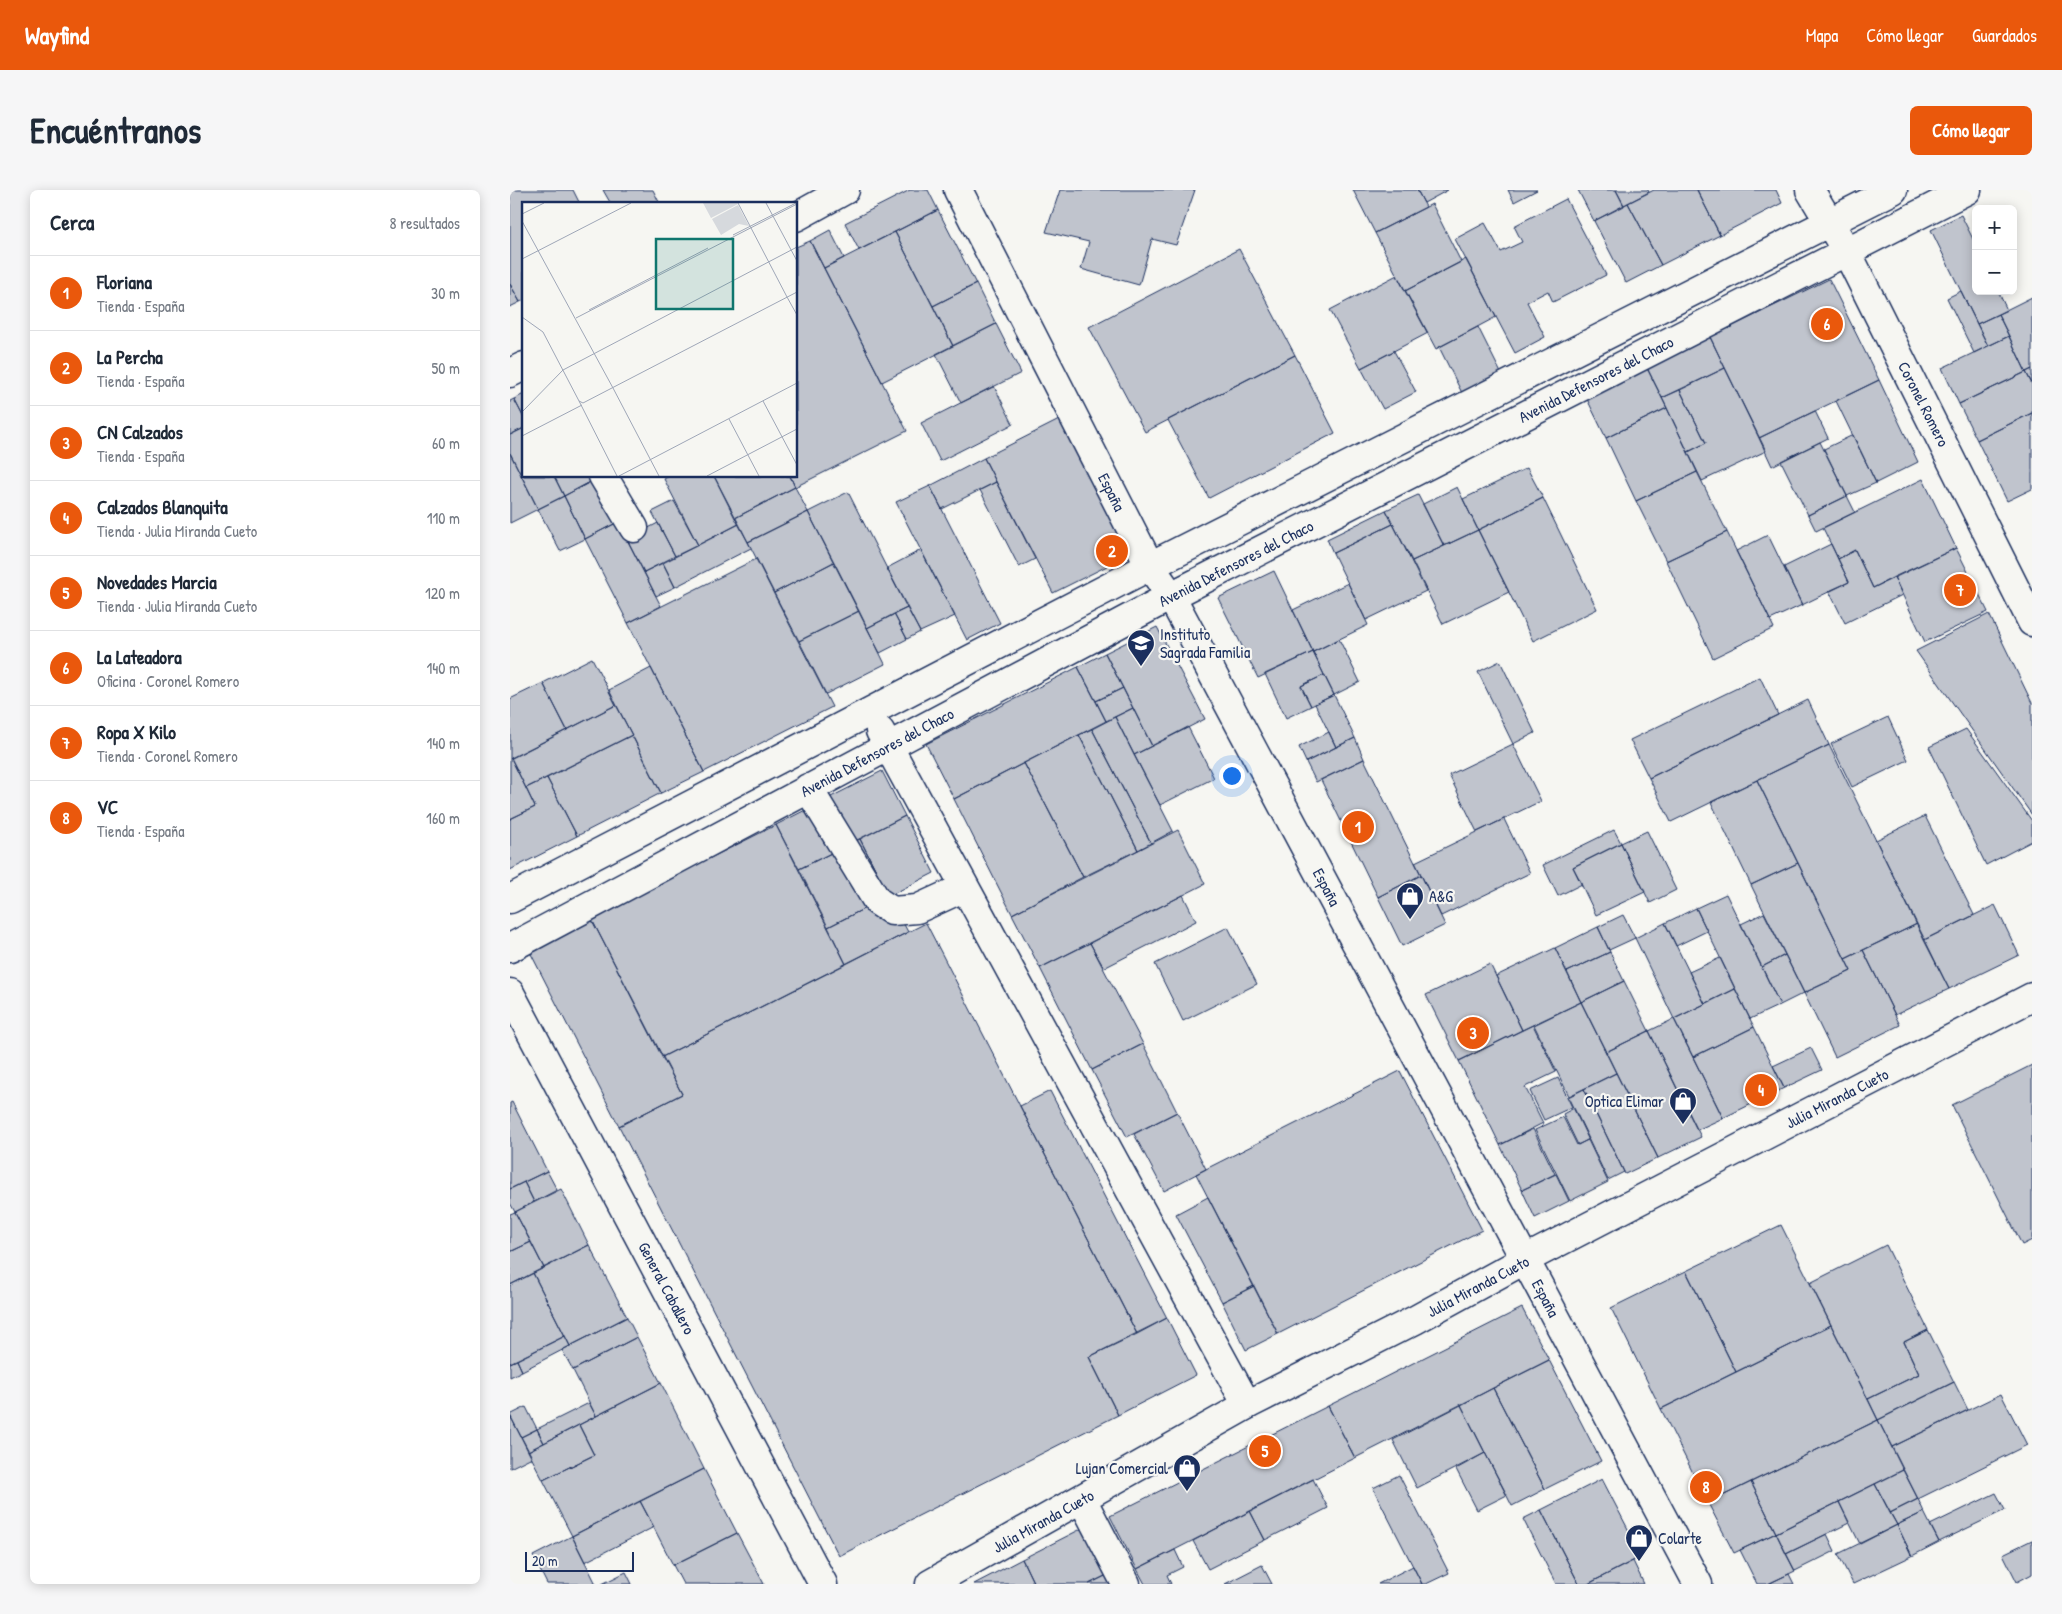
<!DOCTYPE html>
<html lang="es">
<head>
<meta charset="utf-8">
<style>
  body { margin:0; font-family:"Patrick Hand",sans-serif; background:#f6f6f7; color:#1f2937 }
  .controls { position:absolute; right:15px; top:15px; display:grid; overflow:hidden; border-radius:8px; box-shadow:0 2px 12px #0003 }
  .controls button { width:45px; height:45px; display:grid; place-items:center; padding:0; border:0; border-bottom:1px solid #e0e1e3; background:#fff; color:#1f2937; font:25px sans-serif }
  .scale { position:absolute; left:15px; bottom:12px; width:109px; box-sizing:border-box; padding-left:5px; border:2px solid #1b2f5e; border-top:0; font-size:14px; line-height:18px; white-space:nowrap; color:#1b2f5e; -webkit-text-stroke:4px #f6f6f2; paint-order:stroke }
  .you { position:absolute; left:721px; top:585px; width:18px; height:18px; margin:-12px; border:4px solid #fff; border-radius:50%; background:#1a73e8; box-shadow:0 0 0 8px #1a73e833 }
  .badge { display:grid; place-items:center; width:32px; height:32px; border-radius:50%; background:#ea580c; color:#fff; font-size:16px; font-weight:700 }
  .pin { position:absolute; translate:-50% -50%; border:2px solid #fff; box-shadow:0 1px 5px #0006 }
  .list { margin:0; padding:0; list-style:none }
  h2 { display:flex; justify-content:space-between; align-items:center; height:65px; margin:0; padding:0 20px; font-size:21px }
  h2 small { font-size:16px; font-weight:400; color:#747a83 }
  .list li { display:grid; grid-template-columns:32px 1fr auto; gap:15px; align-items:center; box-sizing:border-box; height:75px; padding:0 20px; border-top:1px solid #e0e1e3 }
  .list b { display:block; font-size:19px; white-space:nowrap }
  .list p { margin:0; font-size:16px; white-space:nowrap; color:#747a83 }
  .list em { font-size:16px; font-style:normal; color:#747a83 }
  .map { position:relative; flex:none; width:1522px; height:1394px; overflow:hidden; border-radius:8px }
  header { display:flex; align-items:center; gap:30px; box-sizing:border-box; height:70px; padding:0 25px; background:#ea580c; color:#fff }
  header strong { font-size:24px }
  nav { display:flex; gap:28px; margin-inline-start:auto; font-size:18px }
  .intro { display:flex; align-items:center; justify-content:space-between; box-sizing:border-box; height:120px; padding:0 30px }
  h1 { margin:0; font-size:35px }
  .button { padding:12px 22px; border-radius:8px; background:#ea580c; color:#fff; font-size:18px; font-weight:700 }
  main { display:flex; gap:30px; padding:0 30px }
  aside { flex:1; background:#fff; border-radius:8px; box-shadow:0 2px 12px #0003 }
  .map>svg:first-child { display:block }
</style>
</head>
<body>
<header>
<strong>Wayfind</strong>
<nav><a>Mapa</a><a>Cómo llegar</a><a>Guardados</a></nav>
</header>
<div class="intro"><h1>Encuéntranos</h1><a class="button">Cómo llegar</a></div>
<main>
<aside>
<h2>Cerca<small>8 resultados</small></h2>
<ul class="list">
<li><span class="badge">1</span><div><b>Floriana</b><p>Tienda · España</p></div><em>30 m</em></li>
<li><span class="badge">2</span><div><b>La Percha</b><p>Tienda · España</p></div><em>50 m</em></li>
<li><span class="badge">3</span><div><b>CN Calzados</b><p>Tienda · España</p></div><em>60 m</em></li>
<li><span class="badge">4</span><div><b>Calzados Blanquita</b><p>Tienda · Julia Miranda Cueto</p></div><em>110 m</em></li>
<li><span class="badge">5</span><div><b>Novedades Marcia</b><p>Tienda · Julia Miranda Cueto</p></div><em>120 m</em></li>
<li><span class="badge">6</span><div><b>La Lateadora</b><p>Oficina · Coronel Romero</p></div><em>140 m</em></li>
<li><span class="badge">7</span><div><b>Ropa X Kilo</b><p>Tienda · Coronel Romero</p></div><em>140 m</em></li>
<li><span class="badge">8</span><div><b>VC</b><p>Tienda · España</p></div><em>160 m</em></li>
</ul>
</aside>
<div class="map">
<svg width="1522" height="1394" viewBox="0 0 1522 1394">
  <rect width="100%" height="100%" fill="#f6f6f2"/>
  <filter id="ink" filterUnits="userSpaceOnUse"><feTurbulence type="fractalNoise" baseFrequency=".02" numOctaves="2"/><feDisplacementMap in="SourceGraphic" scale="10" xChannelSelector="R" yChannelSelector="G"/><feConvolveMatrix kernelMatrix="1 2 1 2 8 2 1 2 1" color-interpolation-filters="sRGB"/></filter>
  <g filter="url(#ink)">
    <path fill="#c0c4cd" stroke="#1b2f5e" d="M0,0h63l7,14h-56v96l-4,2 -10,-18z
      M93,0h50l7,14h-49z
      M400,0h18l10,20 -79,40 -14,-27z
      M550,0h135l-19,55 -24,-6 -13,46 -58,-16 8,-27 -43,-10z
      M843,0h64l9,17 -51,26z
      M907,0h31l-24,13z
      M998,0h29l-23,12z
      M1068,0h38l8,16 -30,15z
      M1106,0h32l1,2 -25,13z
      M1144,0h43l23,45 -59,30 -33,-62z
      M1187,0h79l6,13 -62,32z
      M1056,9l40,76 -53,27 -5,-11 -21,11 18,35 -30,16 -60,-114 30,-16 16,29 21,-10 -8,-16z
      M1118,13l33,62 -35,18 -32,-62z
      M922,14l29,58 -56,29 -30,-58z
      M428,20l38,74 -43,22 -38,-74z
      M1451,25l15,30v46h22l9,19 -30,14 -46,-94z
      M320,40l14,28 -20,10 -14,-27z
      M385,42l58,114 -71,36 -58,-114z
      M300,51l97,190 -112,56 -5,-11h6v-229z
      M729,59l56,106 -150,77 -56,-105z
      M956,69l30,58 -60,32 -31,-58z
      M887,85l31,58 -67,35 -31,-58z
      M1319,89l50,101 -120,58 -49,-101z
      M0,94l10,18 -10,5z
      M466,94l20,40 -43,22 -20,-40z
      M1451,101l27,55 -14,7 -27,-55z
      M1522,107v72l-6,3 -28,-58z
      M1488,124l11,22 -21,10 -11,-22z
      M486,134l25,49 -60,30 -25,-49z
      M968,137l23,46 -39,20 -23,-46z
      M1499,146l17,36 -67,32 -17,-36z
      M1200,147l15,31 -63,30 -15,-30z
      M884,161l22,41 -33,17 -22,-41z
      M785,165l40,78 -126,65 -41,-78z
      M1137,178l20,40 -61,30 -20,-41z
      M1215,178l41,83 -64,30 -14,-29 18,-9 -26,-53z
      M1522,179v15l-6,-12z
      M1516,182l6,12v29l-55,27 -18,-36z
      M1369,190l39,82 -42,21 -40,-82z
      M484,196l19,38 -73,37 -19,-38z
      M1170,200l26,53 -18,9 -26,-54z
      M14,204v24l-10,-19z
      M4,209l10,19v10l-14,7v-34z
      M1157,218l30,64 -61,29 -30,-63z
      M1305,221l13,27 -56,28 -13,-28z
      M1522,223v76l-25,12 -30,-61z
      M553,228l70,135 -80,40 -69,-135z
      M14,238v48h30l10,20 -26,13 -28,-56v-18z
      M1343,245l23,48 -29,13 -23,-47z
      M1310,252l27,54 -39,19 -27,-54z
      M0,263l28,56 -28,14z
      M474,268l12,24 -54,27 -12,-23z
      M1017,278l16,30 -65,32 -15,-31z
      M1187,282l30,60 -61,29 -30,-60z
      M44,286h41l1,3 -32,17z
      M159,286h45l25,48 -41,21 -34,-66z
      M204,286h76l5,11 -60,31z
      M86,289l22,43 -33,17 -21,-43z
      M1413,289l33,69 -83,40 -18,-38 -17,9 -15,-31z
      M486,292l39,77 -16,8 -39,-77z
      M420,296l70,137 -33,17 -71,-138z
      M285,297l13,25 -60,30 -13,-24z
      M947,297l21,43 -34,16 -21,-42z
      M338,302l59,116 -40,20 -59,-116z
      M908,305l26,51 -32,15 -26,-51z
      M54,306l21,43 -25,12 -22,-42z
      M1337,306l8,16 -39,19 -8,-16z
      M1033,308l54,111 -64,32 -55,-111z
      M164,311l24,44 -23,11 -23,-44z
      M876,320l7,14 -60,29 -6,-14z
      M298,322l26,50 -60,31 -26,-51z
      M108,332l43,84 -33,17 -43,-84z
      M148,333l17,33 -31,16 -17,-33z
      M229,334l12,24 -76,39 -12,-24z
      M883,334l33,67 -60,29 -33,-67z
      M968,340l31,62 -66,32 -31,-63z
      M1217,342l47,96 -61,30 -47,-97z
      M1258,345l34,70 -32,15 -34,-69z
      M1321,354l18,38 -47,23 -18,-38z
      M1446,358l32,64 -63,30 -31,-65z
      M411,360l34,66 -35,16 -33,-64z
      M1345,360l18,38 21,-11 8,18 -57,28 -16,-32 20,-9 -11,-23z
      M246,369l76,148 -128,65 -76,-149z
      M324,372l25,49 -60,30 -25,-48z
      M153,373l12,24 -19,9 -12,-24z
      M764,381l39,81 -55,26 -40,-80z
      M838,393l20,42 -55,27 -20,-42z
      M397,418l13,24 -13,7 -13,-25z
      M349,421l26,53 -59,30 -27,-53z
      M384,424l13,25 -27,14 -13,-25z
      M1479,424l43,89v112l-116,-164z
      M647,437l48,92 -53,27 -47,-93z
      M829,449l21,43 -26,13 -21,-43z
      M803,462l11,23 -23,11 10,20 -25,12 -21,-44z
      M595,463l18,35 -27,13 -18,-34z
      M82,468l24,47 -49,25 -24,-47z
      M990,471l35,72 -22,11 -35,-72z
      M568,477l28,54 -152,78 -28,-55z
      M141,478l53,104 -43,21 -52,-103z
      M814,485l10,20 -23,11 -10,-20z
      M1250,487l18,38 -129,63 -19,-38z
      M33,493l24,47 -57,29v-60z
      M613,498l10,20 -27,13 -10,-20z
      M824,505l21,43 -19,9 -21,-43z
      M1298,510l21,45 -158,77 -22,-44z
      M106,515l16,30 -106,53 -15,-30z
      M623,518l19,38 -18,9 -19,-38z
      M605,527l58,114 -22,12 -59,-114z
      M1378,527l20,43 -56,27 -21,-43z
      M678,537l26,51 -54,27 -26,-50z
      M582,539l59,114 -13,7 -59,-115z
      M1456,539l66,92v20l-46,24 -57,-118z
      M819,542l7,15 -30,15 -7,-15z
      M122,545l29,58 -84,43 -30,-58z
      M569,545l59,115 -55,27 -59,-114z
      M845,548l9,21 -48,23 -10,-20z
      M1003,554l28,57 -64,31 -28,-57z
      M1319,555l88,179 -72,35 -88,-179z
      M1,568l24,49 -25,12v-60z
      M854,569l57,116 -43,22 -57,-117z
      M514,573l59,114 -71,37 -58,-115z
      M372,581l23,45 -106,53 -23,-44z
      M37,588l30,58 -67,34v-51l25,-12 -9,-19z
      M1247,590l41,83 -47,22 -40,-83z
      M395,626l29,57 -45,23 -29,-57z
      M1415,626l49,99 -50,25 -48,-100z
      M994,629l26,54 -89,43 -26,-54z
      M266,635l70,139 -184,93 -71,-139z
      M668,640l27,54 -165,84 -28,-54z
      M1104,640l7,13 -48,24 9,17 -24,12 -15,-31z
      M1137,641l29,59 -26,13 -29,-60z
      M350,649l29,57 -61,31 -29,-58z
      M1111,653l24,49 -49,23 -23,-48z
      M1288,673l53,108 -47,22 -53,-108z
      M911,685l24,50 -43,21 -24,-49z
      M1216,704l54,111 -30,14 -54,-111z
      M673,705l13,26 -92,47 -14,-25z
      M379,706l19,36 -62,32 -18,-37z
      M1485,715l24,50 -70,34 -25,-49z
      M1186,718l11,23 -31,15 -11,-23z
      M1254,723l21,42 -23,12 -21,-43z
      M1113,725l12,23 -26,12 -11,-23z
      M81,728l91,176 -63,32 -90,-176z
      M416,733l211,411 -48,23 29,58 -279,141 -220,-430 63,-32 -20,-37z
      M1155,733l40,81 -31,15 -39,-81z
      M1407,734l32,65 -54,26 -32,-65z
      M718,737l29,57 -74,37 -28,-57z
      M1088,737l12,25 -43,20 -12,-24z
      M580,753l53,101 -51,26 -52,-102z
      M1045,758l26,54 -59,28 -26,-54z
      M1353,760l37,75 -65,32 -31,-64 47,-22 -6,-12z
      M1100,762l14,29 -43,21 -14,-30z
      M1275,765l19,38 -24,12 -18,-38z
      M1210,768l15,31 -30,15 -16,-32z
      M980,774l32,66 -63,31 -33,-66z
      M1114,791l25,50 -43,21 -25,-50z
      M1225,799l19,38 -61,30 -19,-38z
      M1071,812l35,71 -47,23 -35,-71z
      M1164,829l49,99 -26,12 -48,-99z
      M1023,835l23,47 -31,15 18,36 -43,22 -41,-84z
      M1244,837l30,61 -61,30 -30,-61z
      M1139,841l52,106 -43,21 -52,-106z
      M633,854l34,68 -50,25 -35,-67z
      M1301,858l11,22 -38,18 -11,-22z
      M1522,875v175l-10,5 -70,-140z
      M890,881l82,159 -204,104 -82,-160z
      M1106,883l42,85 -33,16 -41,-85z
      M1048,888l14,29 -28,13 -14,-29z
      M1074,899l40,83 -16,8 -40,-83z
      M540,901l117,227 -30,16 -117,-228z
      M2,912l35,69 -37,18v-86z
      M1064,918l15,31 -11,6 -15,-31z
      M667,922l29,57 -42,22 -30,-57z
      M1053,927l14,28 11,-5 20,42 -38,19 -35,-71z
      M1023,939l22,45 -33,16 -22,-45z
      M37,981l10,19 -23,12 -10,-20z
      M1046,984l13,27 -34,17 -13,-28z
      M14,992l10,20 -19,10 -5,-9v-14z
      M51,999l28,56 -45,23 -29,-56z
      M698,1007l46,89 -32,16 -46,-88z
      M5,1022l16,30 -21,10v-38z
      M1271,1035l50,100 -95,47 -50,-101z
      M21,1052l13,26 -34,17v-33z
      M79,1055l38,72 -57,29 -37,-73z
      M1376,1055l42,85 -24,12 15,32 -51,25 -58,-116z
      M1176,1081l50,101 -75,37 -50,-101z
      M23,1083l32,63 -55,27v-78z
      M744,1096l24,48 -32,16 -24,-48z
      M1012,1118l27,52 -194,98 -27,-52z
      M117,1127l10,20 -64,33 -11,-20z
      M657,1128l29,57 -78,40 -29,-58z
      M1321,1135l47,95 -170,83 -47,-94z
      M1418,1140l26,52 -76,38 -10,-21 51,-25 -15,-32z
      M55,1146l5,10 -48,25 -5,-11z
      M127,1147l24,46 -65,33 -23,-46z
      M7,1170l5,11 -12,6v-14z
      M1039,1170l52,101 -56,28 -52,-101z
      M1444,1192l14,28 -76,37 -14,-27z
      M151,1193l43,86 -132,67 -29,-56 51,-25 -15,-30z
      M983,1198l52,101 -33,17 -51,-101z
      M1491,1204l26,51 -109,54 -26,-52z
      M79,1213l7,13 -52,27 -7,-14z
      M951,1215l24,48 -68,35 -24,-48z
      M818,1216l27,52 -218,111 -27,-53z
      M16,1217l11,22 -16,8 -11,-22z
      M0,1226l22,41 -22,11z
      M1368,1230l25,50 -127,63 -25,-51z
      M69,1235l15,30 -51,25 -15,-29z
      M27,1239l7,14 -16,8 -7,-14z
      M975,1263l22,42 -30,15 -21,-41z
      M194,1279l33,64 -64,32 -33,-64z
      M1393,1280l15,29 -28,14 -15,-29z
      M889,1285l50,98 -23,11h-4l-49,-96z
      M803,1289l15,29 -63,32 -15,-29z
      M1092,1289l40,77 -54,28h-9l-38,-74z
      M1241,1292l25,51 -42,20 -26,-50z
      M1365,1294l22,41 -37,19 -21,-42z
      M1486,1303l9,17 -66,32 -9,-17z
      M1408,1309l6,13 -27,13 -7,-12z
      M130,1311l14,26 -69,35 -13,-26z
      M1329,1312l10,21 -63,31 -10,-21z
      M1031,1320l38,74h-23l-33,-65z
      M740,1321l15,29 -57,29 -15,-28z
      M1414,1322l15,30 -27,14 -15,-31z
      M1387,1335l15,31 -59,28 -15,-30z
      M575,1337l24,47 -20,10h-55l-12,-25z
      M227,1343l27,51h-81l-10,-19z
      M1266,1343l19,38 -27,13h-11l-17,-34z
      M1317,1344l8,17 -40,20 -9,-17z
      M62,1346l24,48h-49l-14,-28z
      M1522,1350v34l-15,8 -14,-28z
      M665,1360l8,17 -16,8 4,9h-26l-8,-15z
      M512,1369l12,25h-60z
      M1123,1371l11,23h-56z
      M752,1375l10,19h-47z
      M903,1376l9,18h-44z
      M116,1382l6,12h-30z
      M599,1384l5,10h-25z
      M1279,1384l5,10h-26z"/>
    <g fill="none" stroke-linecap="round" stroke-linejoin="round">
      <g stroke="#1b2f5e" stroke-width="31">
        <path id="minor" d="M448,0l192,376 21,30 527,988
          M1300,0l37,62 185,370
          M286,27l49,-27
          M0,183l14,-7
          M93,286l31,52
          M370,541l367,674
          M298,598l69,113 15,10 25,-2 48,-22
          M0,709l640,-333 743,-376
          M0,758l661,-352 796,-406
          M0,803l313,591
          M572,1309l44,85"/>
      </g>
      <g stroke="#1b2f5e" stroke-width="31">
        <path id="highway" d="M420,1394l317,-179 168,-85 111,-61 506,-262"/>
      </g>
      <use href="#minor" stroke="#f6f6f2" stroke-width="28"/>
      <use href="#highway" stroke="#f6f6f2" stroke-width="28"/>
    </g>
  </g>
  <defs>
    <g id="university-pin" transform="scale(1.4375)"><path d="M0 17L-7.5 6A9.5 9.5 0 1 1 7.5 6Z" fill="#1b2f5e" stroke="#f6f6f2"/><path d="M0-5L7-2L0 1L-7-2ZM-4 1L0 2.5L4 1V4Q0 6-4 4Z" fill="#fff"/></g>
    <g id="shop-pin" transform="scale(1.4375)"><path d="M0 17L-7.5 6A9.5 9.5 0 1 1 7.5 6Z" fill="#1b2f5e" stroke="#f6f6f2"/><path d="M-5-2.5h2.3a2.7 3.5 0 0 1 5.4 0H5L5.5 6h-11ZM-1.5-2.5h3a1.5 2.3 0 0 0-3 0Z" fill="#fff"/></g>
  </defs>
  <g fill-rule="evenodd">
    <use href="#university-pin" x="631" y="453"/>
    <use href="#shop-pin" x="900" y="706"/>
    <use href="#shop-pin" x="1173" y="911"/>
    <use href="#shop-pin" x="677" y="1278"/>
    <use href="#shop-pin" x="1129" y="1348"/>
  </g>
  <g text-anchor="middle" stroke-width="4.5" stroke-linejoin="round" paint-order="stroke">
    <g font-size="16" fill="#1b2f5e" stroke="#f6f6f2">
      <text transform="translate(1086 189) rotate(-27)" y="6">Avenida Defensores del Chaco</text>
      <text transform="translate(1414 214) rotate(63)" y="6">Coronel Romero</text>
      <text transform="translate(602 302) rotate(63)" y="6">España</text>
      <text transform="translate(726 373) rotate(-27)" y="6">Avenida Defensores del Chaco</text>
      <text transform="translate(367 562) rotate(-28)" y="6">Avenida Defensores del Chaco</text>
      <text transform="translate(817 697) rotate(62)" y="6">España</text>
      <text transform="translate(1327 908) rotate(-27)" y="6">Julia Miranda Cueto</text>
      <text transform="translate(968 1096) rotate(-28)" y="6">Julia Miranda Cueto</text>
      <text transform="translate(157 1098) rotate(62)" y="6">General Caballero</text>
      <text transform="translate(1036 1108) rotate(62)" y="6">España</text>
      <text transform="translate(533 1331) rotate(-29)" y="6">Julia Miranda Cueto</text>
    </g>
    <g font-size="16" fill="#1b2f5e" stroke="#f6f6f2" text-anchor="start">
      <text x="650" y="450">Instituto<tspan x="650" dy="18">Sagrada Familia</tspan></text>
      <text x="919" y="712">A&amp;G</text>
      <text x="1154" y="917" text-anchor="end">Optica Elimar</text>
      <text x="658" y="1284" text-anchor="end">Lujan Comercial</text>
      <text x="1148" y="1354">Colarte</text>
    </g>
  </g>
  <g transform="translate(12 12)">
    <rect width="275" height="275" fill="#f6f6f2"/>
    <path d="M181,1h34l1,1 -27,14zM216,3l11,21 -10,-2 -18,11 -9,-16z" fill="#d6d9dd"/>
    <path fill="none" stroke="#9ea6b7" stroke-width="1" d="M216,1l49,94M244,1l31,58M0,12l22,-11M0,19l91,167M211,33l63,-32M0,57l109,-56M265,95l10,18M67,108l119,-62M0,115l21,15 36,69 4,2 214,-111M54,116l221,-114M41,168l234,-123M91,186l46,88M57,199l38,75M241,199l34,64M0,210l41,-42M207,217l30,57M0,234l60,-31M97,274l178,-93M185,274l90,-47"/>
    <path fill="#0f766e" fill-opacity="0.15" stroke="#0f766e" stroke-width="2.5" d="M134,37h77v70h-77z"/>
    <rect width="275" height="275" fill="none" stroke="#1b2f5e" stroke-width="2.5"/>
  </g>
</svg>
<div class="controls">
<button>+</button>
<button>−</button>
</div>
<div class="scale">20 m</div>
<div class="you"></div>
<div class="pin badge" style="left:848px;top:637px">1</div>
<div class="pin badge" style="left:602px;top:361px">2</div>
<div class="pin badge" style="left:963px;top:843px">3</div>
<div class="pin badge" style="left:1251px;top:900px">4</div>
<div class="pin badge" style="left:755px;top:1261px">5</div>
<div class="pin badge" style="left:1317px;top:134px">6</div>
<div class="pin badge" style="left:1450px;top:400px">7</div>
<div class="pin badge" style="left:1196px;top:1297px">8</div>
</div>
</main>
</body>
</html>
